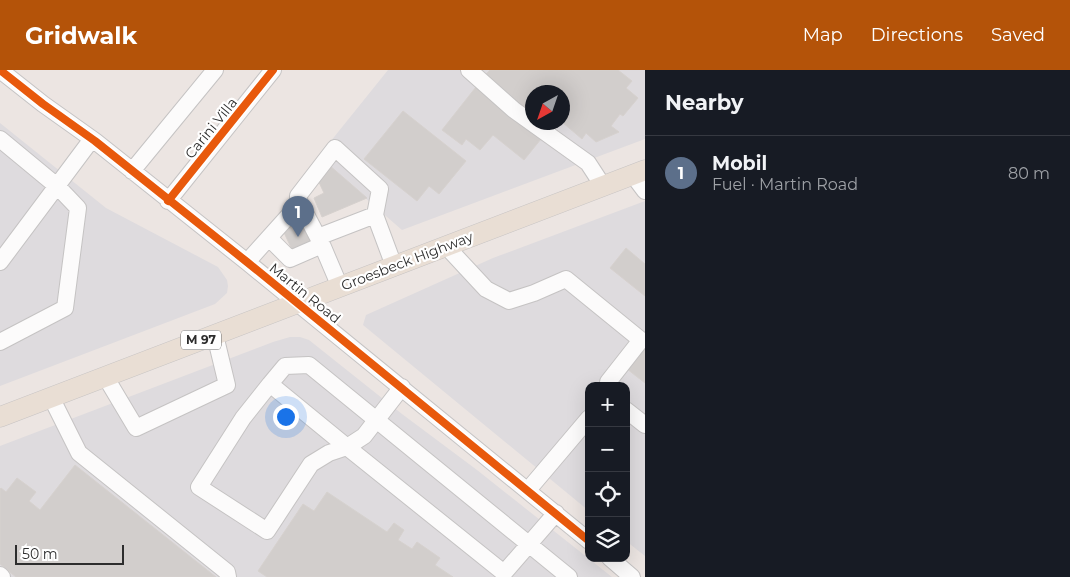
<!DOCTYPE html>
<html lang="en">
<head>
<meta charset="utf-8">
<style>
  body { margin:0; font-family:Montserrat,sans-serif; background:#242831; color:#f1f3f6 }
  .controls { position:absolute; right:15px; bottom:15px; display:grid; overflow:hidden; border-radius:10px; box-shadow:0 5px 20px #0002 }
  .controls button { width:45px; height:45px; display:grid; place-items:center; padding:0; border:0; border-bottom:1px solid #363941; background:#171b24; color:#f1f3f6; font:25px sans-serif }
  .compass { position:absolute; left:525px; top:15px; width:45px; height:45px; border-radius:50%; background:#171b24; box-shadow:0 5px 20px #0002; rotate:220deg }
  .scale { position:absolute; left:15px; bottom:12px; width:109px; box-sizing:border-box; padding-left:5px; border:2px solid #2d2d2d; border-top:0; font-size:14px; line-height:18px; white-space:nowrap; color:#2d2d2d; -webkit-text-stroke:4px #fff; paint-order:stroke }
  .you { position:absolute; left:285px; top:346px; width:18px; height:18px; margin:-12px; border:4px solid #fff; border-radius:50%; background:#1a73e8; box-shadow:0 0 0 8px #1a73e833 }
  .badge { display:grid; place-items:center; width:32px; height:32px; border-radius:50%; background:#b45309; color:#fff; font-size:16px; font-weight:700 }
  .pin { position:absolute; translate:-50% -41px; filter:drop-shadow(0 1px 2px #0008) }
  .pin::after { content:''; position:absolute; top:26px; width:18px; height:15px; background:inherit; clip-path:polygon(0 0,100% 0,50% 100%) }
  .list { margin:0; padding:0; list-style:none }
  h2 { display:flex; justify-content:space-between; align-items:center; height:65px; margin:0; padding:0 20px; font-size:21px }
  h2 small { font-size:16px; font-weight:400; color:#9ea1a6 }
  .list li { display:grid; grid-template-columns:32px 1fr auto; gap:15px; align-items:center; box-sizing:border-box; height:75px; padding:0 20px; border-top:1px solid #363941 }
  .list b { display:block; font-size:19px; white-space:nowrap }
  .list p { margin:0; font-size:16px; white-space:nowrap; color:#9ea1a6 }
  .list em { font-size:16px; font-style:normal; color:#9ea1a6 }
  .icon { flex:none; width:28px; height:28px; fill:none; stroke:currentColor; stroke-width:2; stroke-linecap:round; stroke-linejoin:round }
  .map { position:relative; flex:none; width:645px; height:507px; overflow:hidden }
  header { display:flex; align-items:center; gap:30px; box-sizing:border-box; height:70px; padding:0 25px; background:#b45309; color:#fff }
  header strong { font-size:24px }
  nav { display:flex; gap:28px; margin-inline-start:auto; font-size:18px }
  main { display:flex }
  aside { flex:1; background:#171b24 }
  .map>svg:first-child { display:block }
</style>
</head>
<body>
<header>
<strong>Gridwalk</strong>
<nav><a>Map</a><a>Directions</a><a>Saved</a></nav>
</header>
<main>
<div class="map">
<svg width="645" height="507" viewBox="0 0 645 507">
  <rect width="100%" height="100%" fill="#ece5e2"/>
  <path fill="#dedbde" fill-rule="evenodd" d="M388,0h257v69l-243,91 -84,-73zM532,22h30v30h-30z
    M0,53l106,85 112,59 9,13 1,6 -1,7 -12,11 -215,82z
    M645,131v355l-19,-15v-155h-37v125l-226,-186 3,-10 127,-57z
    M290,267h10l9,3 93,74 75,56 135,107h-612v-131l273,-104z"/>
  <path fill="#d2cecc" stroke="#d6d1ce" d="M490,0h128l14,11 -6,7 12,10 -15,18 -3,-2 -9,12 8,6 -23,10 -10,-9 -4,6 -20,-17v-30h-30v24l-48,-40z
    M476,17l65,52 -17,21 -31,-25 -13,15 -14,-11 -4,6 -20,-15z
    M403,41l63,50 -27,33 -10,-8 -12,15 -53,-42z
    M329,95l38,33 -45,19 -8,-19 10,-5 -7,-15z
    M302,147l13,28 -21,9 -13,-28z
    M626,178l19,16v32l-35,-28z
    M645,276v37l-18,-14z
    M75,395l141,112h-200l-16,-13v-75l1,-1 5,4 11,-14 19,14 -7,9 11,9z
    M327,422l60,40 7,-9 10,7 -6,10 14,9 5,-7 23,16 -5,7 18,12h-186l-9,-6 45,-67 11,7z"/>
  <g fill="none" stroke-linecap="round" stroke-linejoin="round">
    <g stroke="#c5c3c3" stroke-width="18">
      <path id="minor" d="M0,0l43,34 52,37 152,121 342,279
        M469,0l45,40 74,53 15,23
        M0,69l58,48 20,21 -13,100 -65,34
        M132,101l83,-101
        M633,105l12,16
        M168,131l105,-131
        M300,133l-2,-7 37,-48 45,41 -5,26
        M318,167l57,-22 19,51
        M269,168l21,21 32,-14
        M446,176l40,43 23,12 25,-8 32,-14 75,61 -33,42v4
        M0,192l92,-123
        M247,192l53,-59 23,44 17,40
        M105,306l31,52 91,-43 -12,-50
        M270,314l15,-18 24,-1 260,212
        M402,317l-38,49 -17,11 -18,6 -18,11 -44,67 -68,-44 44,-69 27,-34 77,63 157,126 52,-60
        M51,327l28,56 148,119 1,5
        M626,340l19,15
        M528,420l61,-72
        M610,488l22,19
        M0,505l2,2"/>
    </g>
    <g stroke="#c6c3c3" stroke-width="21">
      <path id="major" d="M0,347l645,-247"/>
    </g>
    <use href="#minor" stroke="#fcfbfb" stroke-width="16"/>
    <use href="#major" stroke="#e9ded4" stroke-width="20"/>
    <g stroke="#fff" stroke-width="11">
      <path id="cycleway" d="M0,0l43,34 52,37 152,121 342,279
        M168,131l105,-131"/>
    </g>
    <use href="#cycleway" stroke="#e8590c" stroke-width="8"/>
  </g>
  <g text-anchor="middle" stroke-width="4.5" stroke-linejoin="round" paint-order="stroke">
    <rect fill="#fff" stroke="#6c6c6c" stroke-width="1" x="181" y="260.5" width="40" height="19" rx="4"/>
    <g font-size="12" font-weight="bold" fill="#2d2d2d">
      <text x="201" y="274">M 97</text>
    </g>
    <g font-size="14" fill="#2d2d2d" stroke="#fff">
      <text transform="translate(211 58) rotate(-51)" y="5">Carini Villa</text>
      <text transform="translate(407 191) rotate(-21)" y="5">Groesbeck Highway</text>
      <text transform="translate(305 223) rotate(39)" y="5">Martin Road</text>
    </g>
  </g>
</svg>
<div class="controls">
<button>+</button>
<button>−</button>
<button><svg class="icon" aria-label="locate" viewBox="0 0 24 24"><circle cx="12" cy="12" r="6"/><path d="M12 2v4M12 18v4M2 12h4M18 12h4"/></svg></button>
<button><svg class="icon" aria-label="layers" viewBox="0 0 24 24"><path d="M12 4l9 5-9 5-9-5zM3 14l9 5 9-5"/></svg></button>
</div>
<svg class="compass" viewBox="-18 -18 36 36"><path d="M0-13l5 13h-10z" fill="#e53935"/><path d="M0 13l5-13h-10z" fill="#9ea1a6"/></svg>
<div class="scale">50 m</div>
<div class="you"></div>
<div class="pin badge" style="left:298px;top:167px;background:#5c6f8a">1</div>
</div>
<aside>
<h2>Nearby<small></small></h2>
<ul class="list">
<li><span class="badge" style="background:#5c6f8a">1</span><div><b>Mobil</b><p>Fuel · Martin Road</p></div><em>80 m</em></li>
</ul>
</aside>
</main>
</body>
</html>
